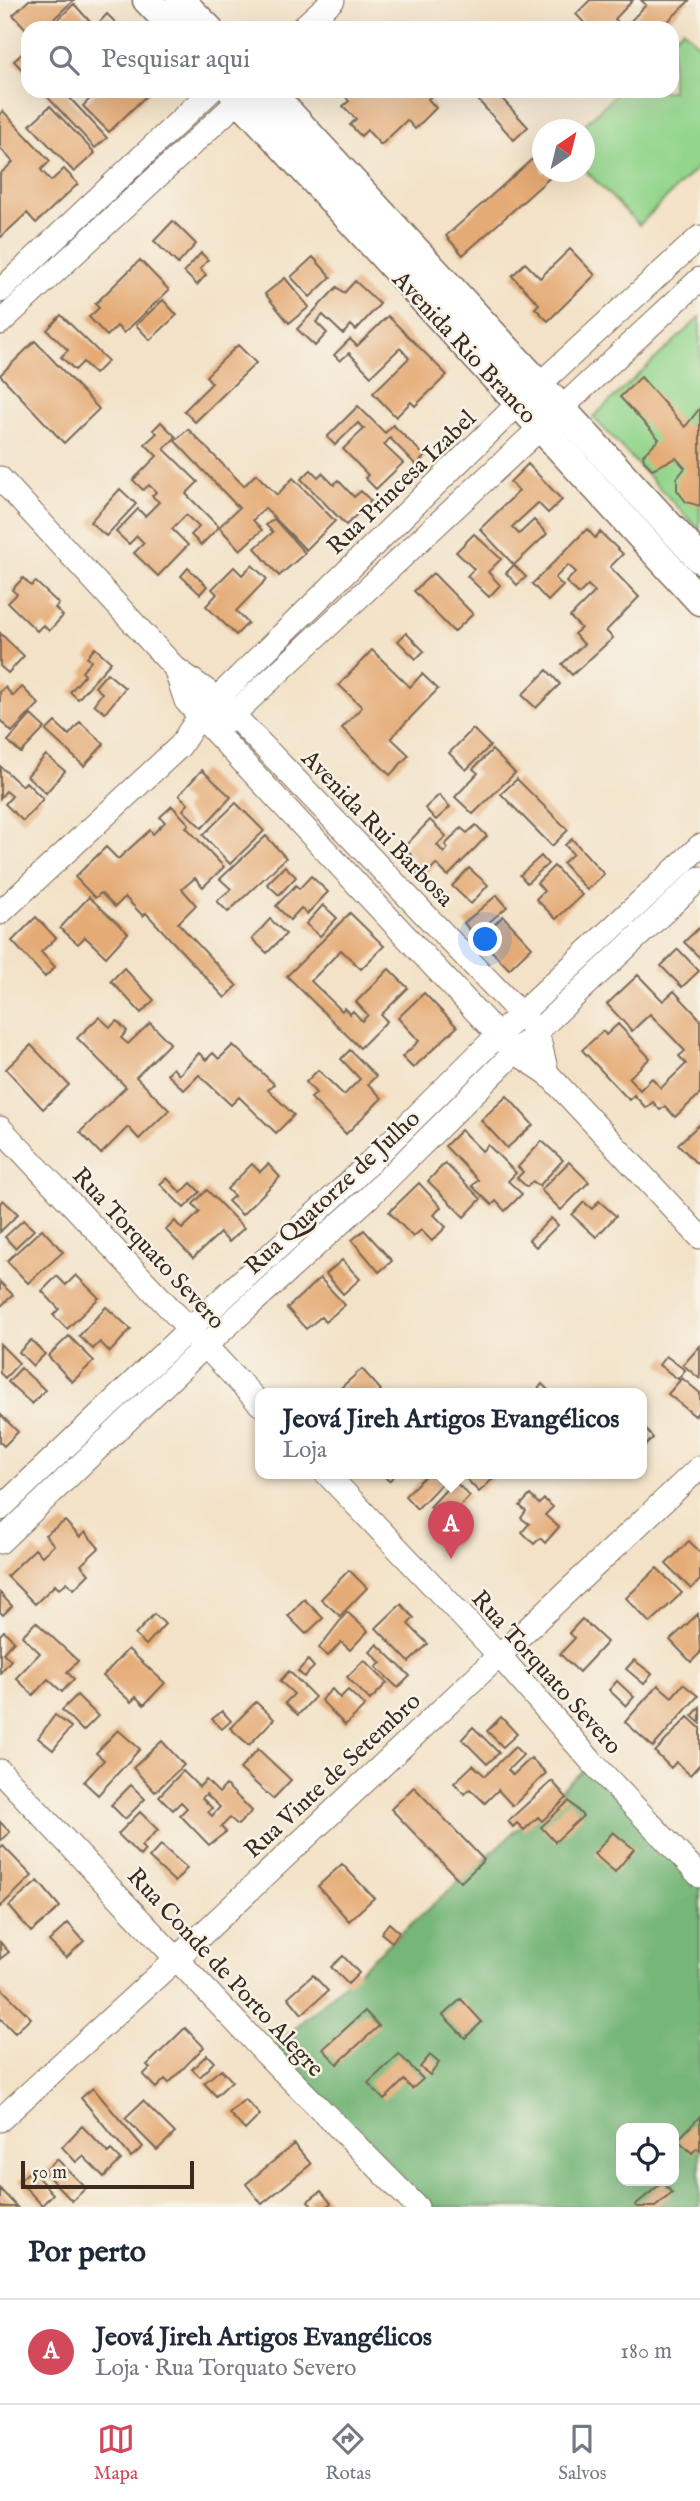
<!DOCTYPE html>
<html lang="pt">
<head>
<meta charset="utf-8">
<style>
  body { margin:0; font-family:"IM FELL English",serif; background:#f2f2f3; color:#1f2937 }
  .controls { position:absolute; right:21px; bottom:21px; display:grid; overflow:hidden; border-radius:14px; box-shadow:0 7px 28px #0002 }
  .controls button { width:63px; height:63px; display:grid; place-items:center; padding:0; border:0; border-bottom:2px solid #e0e1e3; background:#fff; color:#1f2937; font:35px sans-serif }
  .compass { position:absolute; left:532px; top:119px; width:63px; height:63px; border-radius:50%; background:#fff; box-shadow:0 7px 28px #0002; rotate:35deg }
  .scale { position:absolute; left:21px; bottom:18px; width:173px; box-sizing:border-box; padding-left:7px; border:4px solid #3b2a1e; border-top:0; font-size:19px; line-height:24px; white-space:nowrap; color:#3b2a1e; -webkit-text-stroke:5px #f7f3e8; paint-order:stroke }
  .you { position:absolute; left:486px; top:940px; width:24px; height:24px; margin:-18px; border:5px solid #fff; border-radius:50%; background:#1a73e8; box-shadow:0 0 0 10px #1a73e833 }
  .badge { display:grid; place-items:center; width:46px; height:46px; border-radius:50%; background:#d1495b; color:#fff; font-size:23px; font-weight:700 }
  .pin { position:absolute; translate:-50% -58px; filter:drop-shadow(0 2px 4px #0008) }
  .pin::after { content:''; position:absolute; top:37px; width:24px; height:21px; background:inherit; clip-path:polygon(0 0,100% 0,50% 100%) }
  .popup { position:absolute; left:255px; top:1388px; width:392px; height:91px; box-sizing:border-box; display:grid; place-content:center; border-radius:14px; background:#fff; filter:drop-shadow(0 2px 5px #0005); font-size:23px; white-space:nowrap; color:#747a83 }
  .popup b { font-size:26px; color:#1f2937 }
  .popup::after { content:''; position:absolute; left:50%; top:100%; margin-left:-14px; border:14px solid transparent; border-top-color:#fff }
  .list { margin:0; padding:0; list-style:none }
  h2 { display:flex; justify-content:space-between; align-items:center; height:91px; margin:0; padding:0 28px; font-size:30px }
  h2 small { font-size:23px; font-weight:400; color:#747a83 }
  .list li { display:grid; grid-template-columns:46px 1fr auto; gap:21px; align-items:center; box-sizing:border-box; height:105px; padding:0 28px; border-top:2px solid #e0e1e3 }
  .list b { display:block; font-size:26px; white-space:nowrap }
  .list p { margin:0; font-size:23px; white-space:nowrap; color:#747a83 }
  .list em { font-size:23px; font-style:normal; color:#747a83 }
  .icon { flex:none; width:38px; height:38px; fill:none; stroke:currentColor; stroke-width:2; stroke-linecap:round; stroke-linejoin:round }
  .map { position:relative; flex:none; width:700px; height:2207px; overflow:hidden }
  .search { position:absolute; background:#fff; box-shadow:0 7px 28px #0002; left:21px; right:21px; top:21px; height:77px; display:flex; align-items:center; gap:18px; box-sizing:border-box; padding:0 24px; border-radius:21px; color:#747a83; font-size:26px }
  .sheet { height:196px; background:#fff }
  nav { display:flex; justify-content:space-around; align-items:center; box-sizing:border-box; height:98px; border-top:2px solid #e0e1e3; background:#fff; font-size:19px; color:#747a83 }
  nav a { display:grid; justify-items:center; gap:4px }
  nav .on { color:#d1495b }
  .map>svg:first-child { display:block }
</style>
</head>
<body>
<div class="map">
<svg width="700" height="2207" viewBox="0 0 700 2207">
  <rect width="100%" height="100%" fill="#f7f3e8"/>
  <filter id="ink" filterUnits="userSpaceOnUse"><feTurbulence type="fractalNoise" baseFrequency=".0143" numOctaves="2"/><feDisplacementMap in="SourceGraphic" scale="14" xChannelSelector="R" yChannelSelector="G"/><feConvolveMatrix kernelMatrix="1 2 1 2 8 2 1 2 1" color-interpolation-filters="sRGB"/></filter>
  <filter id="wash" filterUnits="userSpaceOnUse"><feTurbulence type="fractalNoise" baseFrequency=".00686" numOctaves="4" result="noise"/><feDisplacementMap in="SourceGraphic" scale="28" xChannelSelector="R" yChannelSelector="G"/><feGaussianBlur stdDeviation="1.57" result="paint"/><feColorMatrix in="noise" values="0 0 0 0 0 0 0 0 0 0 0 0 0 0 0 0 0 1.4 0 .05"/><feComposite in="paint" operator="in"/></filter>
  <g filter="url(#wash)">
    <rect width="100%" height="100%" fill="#f3e2c7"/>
    <path fill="#93d58c" stroke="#678055" stroke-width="2" d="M683,29l17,17v119l-61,60 -54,-55 -1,-40 -4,-1 39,-38h53v-52z
      M700,317v214l-107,-114z"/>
    <path fill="#76b678" stroke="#58704b" stroke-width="2" fill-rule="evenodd" d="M592,1762l108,114v331h-283l-151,-153zM621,2128h53v53h-53z"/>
    <g id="blocks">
      <path fill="#e5ab76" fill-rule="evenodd" d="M29,0h45l-30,28h-16v3l-15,-16z
        M590,0h43l-18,19 9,9h-35l-13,-14z
        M641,0h49l-29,28h-37l22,-23z
        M74,4l19,21 -3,3h-41z
        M107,14l14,14h-27z
        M28,48v28l-14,-15z
        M42,91h30l-5,4 40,43 -12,10z
        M97,91h54l-42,41 -26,-26z
        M350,91h86l-8,8 8,9 -21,21 -8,-9 -26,25 -14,-15 -6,6 -11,-11 6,-6 -13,-13 6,-5 -4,-5z
        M488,91h7l33,36 -14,13 -36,-40z
        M50,106l45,47 -21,19 -44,-47z
        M3,111l47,50 -9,9 10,11 13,-12 14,15 -42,39 -9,-10 -27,25v-64l13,-12 -13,-14v-34z
        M537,155l5,6v11l12,2 -91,81 -17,-19z
        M173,221l23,23 -18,20 -24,-23z
        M570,249l25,26 -47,46 -13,-13 4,-4 -27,-28 13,-13 15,15z
        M201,253l7,7 -8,9 6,6 -9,10 -13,-13z
        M313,257l18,20 -21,20 -19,-20z
        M140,260l29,30 -45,43 -7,-7 -10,10 -18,-19 10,-9 -4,-4z
        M285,278l24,29 -20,16 -24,-29z
        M355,281l25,23 -24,26 -5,-5 -8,9 -20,-19 -7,7 11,11 -12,13 -18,-17 40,-42 7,6z
        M163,300l14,15 -27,25 -14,-15z
        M61,315l47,46 -13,13 -12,-12 -8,8 -14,-13 7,-7 -21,-20z
        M388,316l59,59 -32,31 -4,-4 -15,15 -23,-24 36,-35 -9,-10 -29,28 -22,-23 -9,8 -6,-6 16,-16 7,7z
        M35,341l64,68 -35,34 -64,-68z
        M238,345l18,18 -61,59 -11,-11 28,-28 -6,-7z
        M641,377l44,50 15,-19v98l-14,-4 -9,-12v-12l8,-10 -9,-10 -24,11 -8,-8 -1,-6 16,-16 -39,-42z
        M358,406l27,27 8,-8 32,31 -9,9 -26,-27 -6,7 19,18 -27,26 -11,-11 3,-3 -25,-26 21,-20 -6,-6 -23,22 -8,-8z
        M161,422l15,15 -12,12 34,33 -12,12 33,33 -18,18 -10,-10 8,-8 -13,-12 -14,14 16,16 -30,31 -24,-23 10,-10 -7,-7 -8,8 -13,-12 22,-23 7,7 14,-14 -7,-6 4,-4 -7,-7 -6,5 -10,-10 24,-24 -12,-12 12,-11 -4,-3z
        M188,429l56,57 12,-12 21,21 16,-17 42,43 -29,29 -41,-42 -12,12 9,10 -22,20 -21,-23 20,-19 -64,-67z
        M528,464l34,36 -14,13 -10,-10 -26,24 7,7 15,-14 13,14 -33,31 -34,-36 39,-38 -9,-9z
        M311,470l7,7 4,-4 12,12 4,-5 16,17 7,-6 10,10 -25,24 -45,-46z
        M120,489l16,15 -30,32 -16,-14z
        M274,519l31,34 -26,23 -24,-28 18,-16 -7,-7z
        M587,529l8,9 5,-6 23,22 -13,13 29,30 -33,34 7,7 -41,37 -10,-11 22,-20 -10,-10 7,-6 -11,-11 25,-25 -7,-7 -9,9 -13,-12 10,-10 -8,-7 -13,13 8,8 -15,15 -16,-17z
        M474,534l27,25 -13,13 12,13 -11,12 -22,-21 7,-7 -18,-17z
        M252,565l15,14 -31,32 12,12 -12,12 -30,-29 11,-12 -5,-5 22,-22 8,8z
        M514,565l12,12 -9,8 -11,-12z
        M188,568l19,18 -7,8 -19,-18z
        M433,573l40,41 -19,18 -40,-41z
        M23,578l8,8 5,-4 23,22 -4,4 8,8 -14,15 -6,-6 -6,6 -29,-28 9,-9 -5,-4z
        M0,633l24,23 -16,17 -8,-7z
        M406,633l18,18 -8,8 -18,-18z
        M95,648l16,14 -33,37 -8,-7 15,-17 -3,-3 9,-11 -4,-4z
        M372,650l38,37 12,-13 16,15 -47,49 18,17 -19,20 -48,-47 20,-21 -23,-22z
        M547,670l13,14 -24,24 -14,-13z
        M107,673l18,15 -20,25 -11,-9 8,-11 -7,-6z
        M5,687l8,9 9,-9 17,17 -27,28 -12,-12v-28z
        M31,715l14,13 -24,25 -13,-12z
        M55,722l14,13 11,-13 24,22 -20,22 -38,-35z
        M473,729l17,17 -24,24 -17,-17z
        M492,750l23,23 -42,41 -18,-17 23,-24 -5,-4z
        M46,755l19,16 -19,22 -19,-17z
        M0,766l22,20 4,-4 17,17 -20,22 -18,-17 7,-8 -6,-5 -6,7z
        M202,770l29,27 -29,31 -19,-18 5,-6 -9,-9z
        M517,779l51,51 -16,16 -51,-52z
        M439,795l11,12 -14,13 -11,-12z
        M236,803l28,28 -34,33 -27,-29z
        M172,806l17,18 -3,3 38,40 -21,20 -8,-9 -13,11 14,16 -18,18 59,63 -12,12 -79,-85 -3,3 -18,-19 -10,10 -14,-14 -6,5 -20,-21 31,-30 12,12 32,-29 3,4 12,-12 -5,-5z
        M430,820l16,16 -9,9 7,8 4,-5 -3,-3 16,-17 6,5 9,-8 11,11 -39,40 -12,-12 -14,15 -15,-14 7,-7 -10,-11z
        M266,836l20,22 -58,54 -11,-11 14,-12 -11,-10z
        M572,839l32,35 -17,16 -24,-27 10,-9 -8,-9z
        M541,856l7,8 -21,19 -7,-8z
        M285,866l11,11 -17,18 -12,-11z
        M554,866l28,29 -26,24 -20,-20 8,-8 -7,-8z
        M469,868l19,17 -17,19 -19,-18z
        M311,876l17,16 -21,22 -6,-6 -11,12 -14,-14 20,-21 3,4z
        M497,895l10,12 -33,28 -10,-12z
        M89,897l39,36 -22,24 -21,-20 -7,7 -18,-16z
        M323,905l14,13 -17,18 -14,-12z
        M350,913l34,33 -23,23 -20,-19 -30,31 31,30 2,-3 6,6 3,-3 9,10 6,-6 -12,-13 33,-33 19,19 -27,27 6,6 -27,27 -73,-72z
        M503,916l29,31 -23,22 -29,-30z
        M36,917l20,21 -15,14 14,15 -10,10 -33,-36z
        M270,919l16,15 -19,19 -15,-14z
        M699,928l1,1v29l-16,-16z
        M678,949l21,22 -17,16 -21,-21z
        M124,968l30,32 -13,13 -30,-32z
        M638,975l25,26 11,-10 26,28v75l-25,23 -10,-11 -5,4 -7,-8 -7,6 -12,-13 -5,5 -47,-50 21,-19 3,4 12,-11 32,34 -21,20 11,12 12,-12 9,10 25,-24 -7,-8 6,-5 -35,-37 -18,17 -25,-27z
        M424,993l33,34 -44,41 -11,-11 17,-16 -21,-23z
        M99,1017l11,10 7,-6 10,10 -6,7 7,6 22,-21 20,20 -34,34 33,33 -30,29 -11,-12 -27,27 -21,-22 46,-45 -49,-49z
        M31,1045l38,40 -26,24 -37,-40z
        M233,1045l41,39 -6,6 26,25 -18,18 -37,-36 -8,8 -32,-30 -15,15 -17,-16 6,-6 6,7 20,-22 7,7 7,-7 6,6z
        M350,1050l26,26 -8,8 14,14 -36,36 -35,-36 5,-5 -10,-11 12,-12 26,25 16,-16 -19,-20z
        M507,1096l26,29 -26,23 -26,-28z
        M700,1124v37l-3,3 -19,-20z
        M461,1130l21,21 6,-6 28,28 -8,8 14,13 -17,17 -9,-10 -4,4 -20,-19 6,-6 -33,-34z
        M542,1141l21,19 -24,26 -6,-5 -6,6 -10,-9 6,-6 -5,-5z
        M569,1162l20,20 -28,28 -20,-20z
        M445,1163l36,36 -17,18 -36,-36z
        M252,1164l8,8 8,-8 12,13 -38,38 -14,-14 6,-5 -7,-7z
        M167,1178l14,15 10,-10 9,9 -16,16 -24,-24z
        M419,1183l22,24 -7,8 12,12 -14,14 -11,-11 -8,7 -24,-25z
        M207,1190l37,38 -15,14 -9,-9 -27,25 -27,-28 9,-9 7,8 18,-17 -7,-8z
        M3,1200l15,14 -18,18v-29z
        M599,1201l17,15 -20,21 -24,-22 12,-13 8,7z
        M551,1218l7,7 -22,22 -7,-7z
        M23,1220l11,10 -19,18 -10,-11z
        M42,1229l21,23 -35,31 -21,-22z
        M364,1230l28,31 -13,11 -27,-32z
        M342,1260l18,19 -17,15 -17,-20z
        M76,1275l23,23 -32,31 -14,-14 6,-6 -17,-18 15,-15 9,9z
        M320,1278l25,27 -20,17 -4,-5 -15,12 -19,-21z
        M0,1282l13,13 -13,12z
        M106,1307l25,22 -21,23 -10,-10 -7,7 -14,-13z
        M69,1336l25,25 -22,21 -24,-26z
        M31,1340l14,14 -12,12 -14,-14z
        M0,1344l19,19 -14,15 -5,-5z
        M700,1346v33l-17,-14z
        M666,1356l19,14 -7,9 -19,-14z
        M21,1368l24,22 -13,14 -24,-22z
        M362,1369l19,21 -3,3h-43z
        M682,1378l18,15v17l-5,6 -27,-22z
        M542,1384l9,9h-16z
        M0,1414l18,18 -14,14 -4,-4z
        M642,1425l11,13 -11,11z
        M381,1473h16l-8,8z
        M428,1473h24l-35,36 -12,-13z
        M461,1473h38l-20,19z
        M454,1481l16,15 -25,26 -15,-15z
        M530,1495l9,9 5,-5 9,8 -8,8 14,12 -14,16 -5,-5 -6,6 -12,-12 7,-8 -8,-6 5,-7 -6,-5z
        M65,1521l15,16 5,-5 14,16 -18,17 8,9 -15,15 -7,-7 -8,7 -4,-4 -20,19 -28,-28 28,-27 7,7 12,-11 -9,-10z
        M689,1541l11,11v28l-9,9 -25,-25z
        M657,1568l25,25 -32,30 -24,-25z
        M349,1570l18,18 -27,28 -19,-17z
        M0,1593l12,13 -9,9 -3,-3z
        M304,1599l19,19 -17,16 -18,-18z
        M401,1604l13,14 -6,6 20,20 -19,18 -33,-34z
        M347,1612l21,19 -18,19 -9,-8 -13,14 -9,-8z
        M154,1614l11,10 -19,21 -11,-10z
        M698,1614l2,39 -9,9 -21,-22z
        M582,1619l25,23 -28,30 -19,-18 15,-16 -6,-5z
        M36,1622l42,39 -11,11 7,7 -12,13 -14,-13 -15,16 -17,-17 24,-25 -18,-17z
        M4,1631l10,10 -11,12 8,7 -11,13v-38z
        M377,1644l33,32 -12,12 -22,-21 5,-4 -11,-11z
        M128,1649l37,34 -21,22 -8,-8 -5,5 -28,-26z
        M308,1660l6,7 -10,10 -6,-6z
        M364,1660l23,23 -17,17 -23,-23z
        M634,1660l18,14 -8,10 -18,-15z
        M289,1671l26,26 -17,18 -13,-12 9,-9 -14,-13z
        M617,1681l17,16 -8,9 -17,-16z
        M683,1684l15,12 -45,51 -28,-25 33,-37 14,12z
        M332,1689l8,9 8,-8 17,16 -20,19 -24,-25z
        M77,1695l21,21 -15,15 -21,-21z
        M256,1702l18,17 -25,26 -19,-17z
        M700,1707v16l-8,-7z
        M222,1711l9,10 -9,8 -10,-10z
        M55,1715l16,12 -18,23 -15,-12z
        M501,1717l16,17 -14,13 -16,-16z
        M688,1717l12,11v36l-10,11 -14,-13 -5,6 -16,-16z
        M473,1727l26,26 -12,11 -25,-25z
        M118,1730l22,19 -42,46 -14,-13 20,-22 -8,-7z
        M162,1741l22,24 -29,27 -22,-24z
        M515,1747l8,8 -15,15 5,5 18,-17 15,15 -33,33 -15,-16 -13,13 -15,-14 -5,5 -11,-11 19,-18 12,11z
        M258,1749l33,31 -18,19 -33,-30z
        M183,1771l16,16 7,-7 13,13 7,-8 26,26 -14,14 -8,-7 -9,9 5,5 -17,13 -29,-30 7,-7 -6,-6 -8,8 -14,-14zM206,1794l14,13 -8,9 -4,-4 4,-4 -10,-10z
        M552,1781l15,17 -25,23 -4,-4 -14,13 -7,-7 -4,4 -5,-6z
        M131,1785l14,14 -20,20 -14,-14z
        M414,1787l70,73 -23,22 -70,-73z
        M569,1801l14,15 -28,26 -14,-15z
        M140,1812l18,18 -17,16 4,4 -5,6 -22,-22z
        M0,1822l10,10 -10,9z
        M613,1832l21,17 -19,23 -21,-18z
        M161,1845l26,23 -12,14 -26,-24z
        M3,1846l29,30 -32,31v-58z
        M342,1864l32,34 -25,23 -31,-35z
        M38,1881l22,26 -29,25 -22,-26z
        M68,1923l16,18 -18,17 -17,-17z
        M389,1923l10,9 -7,10 -11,-9z
        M0,1942l9,10 -9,7z
        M343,1956l16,17 -11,11 -17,-17z
        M313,1975l15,16 -26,23 -14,-17z
        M0,1987l31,31 -16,15 -15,-15z
        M461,1999l21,23 -17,16 -22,-23z
        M365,2011l14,15 -42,38 -14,-15z
        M185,2028l19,19 -35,36 -4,-4 -9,9 -13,-13 7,-7 -3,-3z
        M399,2054l24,25 -11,10 -8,-9 -20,20 -16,-17z
        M207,2055l7,7 -14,15 -8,-8z
        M430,2055l9,8 -9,12 -10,-8z
        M221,2069l11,12 -16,15 -12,-13z
        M93,2088l50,59 -12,10 -50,-59z
        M245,2099l15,16 -15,15 -16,-17z
        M143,2101l32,32 -18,17 -32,-32z
        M700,2116v35l-3,-3 -5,5 -14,-13z
        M82,2126l26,27 3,-3 10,10 -17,17 -21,-21 -7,6 -14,-15z
        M294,2144l17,20 -49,40 -16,-20z
        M57,2159l29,29 -14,13 -28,-29z
        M31,2170l22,24 -11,11 -23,-24z
        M663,2182l9,11 -17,14h-18l-2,-2z
        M0,2189l17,18h-17z
        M321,2191l10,12 -5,4h-13l-5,-6z"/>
    </g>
  </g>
  <g filter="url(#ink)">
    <use href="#blocks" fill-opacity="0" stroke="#7b6a59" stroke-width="2"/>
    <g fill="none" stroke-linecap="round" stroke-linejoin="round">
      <g stroke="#7b6a59" stroke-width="25">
        <path id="minor" d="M302,28l31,-28
          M0,291l211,-200
          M0,323l249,-232
          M0,478l175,190 43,31 319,332 10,42
          M175,668l11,33 312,334 17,17 32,21 153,164
          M224,723l476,-444
          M0,913l180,-167 20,-31 318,-311 182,-167
          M0,1128l260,276
          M326,1473l172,181 94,108 108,114
          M0,1509l189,-180 164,-150 145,-144 202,-189
          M0,1542l205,-196 164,-149 146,-145 185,-174
          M0,1771l266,283 151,153
          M0,2120l177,-162 523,-491"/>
      </g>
      <g stroke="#7b6a59" stroke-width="31">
        <path id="tertiary" d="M147,0l27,28
          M180,0l28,28
          M232,91l468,510
          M269,91l431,468"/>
      </g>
      <use href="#minor" stroke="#fff" stroke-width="23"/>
      <use href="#tertiary" stroke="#fff" stroke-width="28"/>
    </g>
  </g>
  <g text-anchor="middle" stroke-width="5" stroke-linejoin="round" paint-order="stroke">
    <g font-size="24" fill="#3b2a1e" stroke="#f7f3e8">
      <text transform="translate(465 347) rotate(47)" y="8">Avenida Rio Branco</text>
      <text transform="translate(401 482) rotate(-44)" y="8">Rua Princesa Izabel</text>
      <text transform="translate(378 828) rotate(46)" y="8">Avenida Rui Barbosa</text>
      <text transform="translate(332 1192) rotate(-43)" y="8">Rua Quatorze de Julho</text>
      <text transform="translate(149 1248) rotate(47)" y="8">Rua Torquato Severo</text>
      <text transform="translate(547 1672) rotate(48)" y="8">Rua Torquato Severo</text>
      <text transform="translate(332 1775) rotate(-43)" y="8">Rua Vinte de Setembro</text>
      <text transform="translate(226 1972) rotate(47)" y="8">Rua Conde de Porto Alegre</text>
    </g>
  </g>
</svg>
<div class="controls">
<button><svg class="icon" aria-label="locate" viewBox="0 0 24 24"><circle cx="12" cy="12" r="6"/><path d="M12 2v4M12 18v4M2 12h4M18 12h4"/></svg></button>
</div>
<svg class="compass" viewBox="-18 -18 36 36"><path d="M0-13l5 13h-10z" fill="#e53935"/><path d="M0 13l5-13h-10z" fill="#747a83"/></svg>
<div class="scale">50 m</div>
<div class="you"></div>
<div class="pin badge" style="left:451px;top:1559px">A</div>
<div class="popup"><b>Jeová Jireh Artigos Evangélicos</b>Loja</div>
<div class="search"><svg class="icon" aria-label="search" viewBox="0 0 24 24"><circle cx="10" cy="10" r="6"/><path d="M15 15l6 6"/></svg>Pesquisar aqui</div>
</div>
<section class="sheet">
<h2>Por perto<small></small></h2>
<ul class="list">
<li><span class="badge">A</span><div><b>Jeová Jireh Artigos Evangélicos</b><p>Loja · Rua Torquato Severo</p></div><em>180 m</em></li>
</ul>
</section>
<nav>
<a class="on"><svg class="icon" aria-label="map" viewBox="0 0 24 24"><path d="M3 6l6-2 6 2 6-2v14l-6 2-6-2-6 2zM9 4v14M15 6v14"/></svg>Mapa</a>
<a><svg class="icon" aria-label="directions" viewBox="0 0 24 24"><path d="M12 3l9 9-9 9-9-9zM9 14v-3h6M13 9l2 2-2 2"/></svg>Rotas</a>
<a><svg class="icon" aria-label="saved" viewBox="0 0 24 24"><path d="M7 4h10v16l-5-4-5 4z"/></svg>Salvos</a>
</nav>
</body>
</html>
